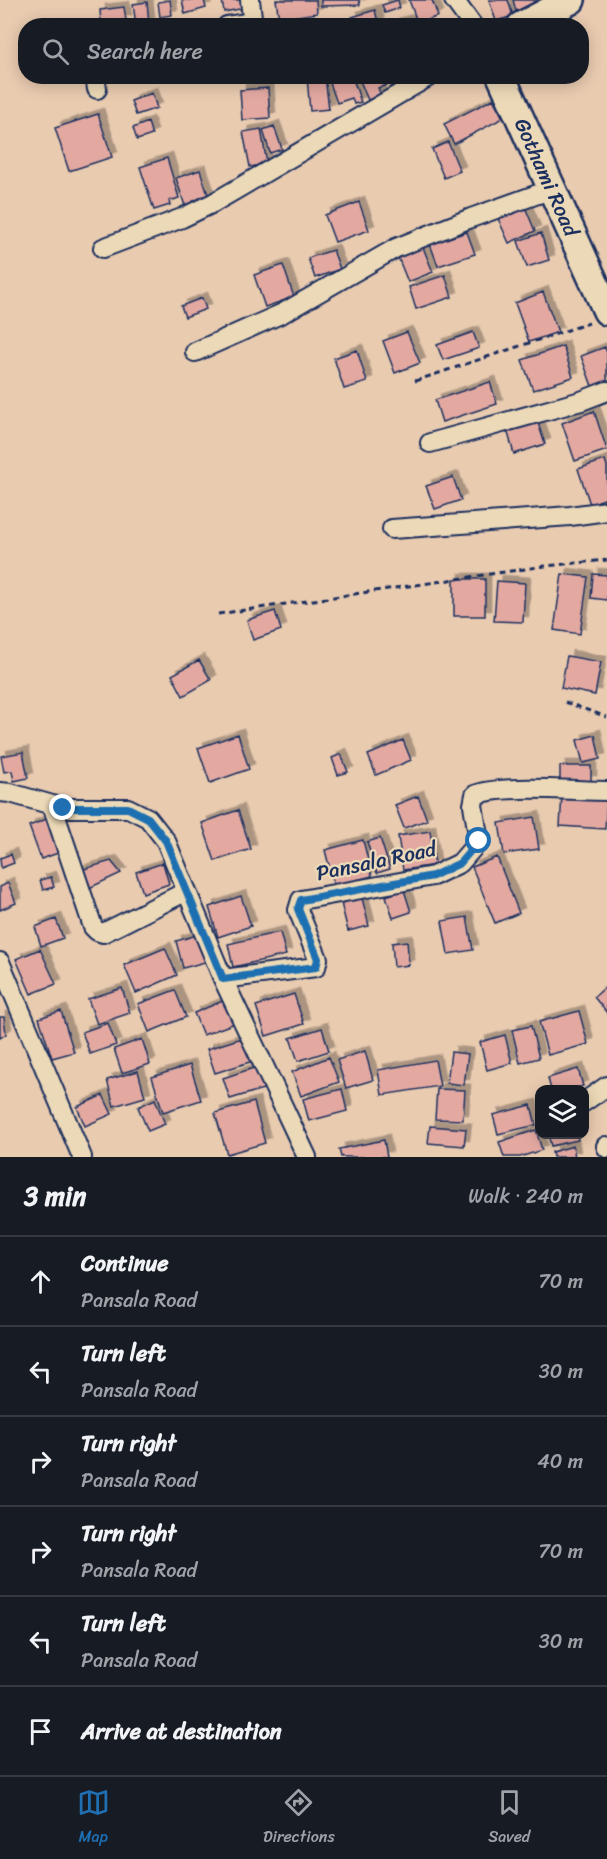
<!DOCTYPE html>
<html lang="en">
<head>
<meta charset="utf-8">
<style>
  body { margin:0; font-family:Sriracha,sans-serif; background:#242831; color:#f1f3f6 }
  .controls { position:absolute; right:18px; bottom:18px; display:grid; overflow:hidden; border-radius:12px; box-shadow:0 3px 15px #0003 }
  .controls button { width:54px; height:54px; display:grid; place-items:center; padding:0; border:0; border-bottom:2px solid #363941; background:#171b24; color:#f1f3f6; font:30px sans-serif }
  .stop { position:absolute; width:18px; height:18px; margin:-14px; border:4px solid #1f6fb2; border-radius:50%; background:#fff }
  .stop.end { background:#1f6fb2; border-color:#fff; box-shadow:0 2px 6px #0008 }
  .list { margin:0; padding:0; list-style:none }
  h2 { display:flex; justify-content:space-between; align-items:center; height:78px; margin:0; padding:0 24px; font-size:26px }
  h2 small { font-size:20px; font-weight:400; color:#9ea1a6 }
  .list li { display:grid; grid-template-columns:39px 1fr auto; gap:18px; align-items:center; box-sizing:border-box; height:90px; padding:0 24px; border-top:2px solid #363941 }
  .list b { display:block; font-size:22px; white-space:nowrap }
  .list p { margin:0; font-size:20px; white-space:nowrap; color:#9ea1a6 }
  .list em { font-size:20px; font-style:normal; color:#9ea1a6 }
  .icon { flex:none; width:33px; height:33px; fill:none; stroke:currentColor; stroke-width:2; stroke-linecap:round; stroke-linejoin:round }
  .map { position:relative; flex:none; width:607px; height:1157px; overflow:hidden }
  .search { position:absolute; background:#171b24; box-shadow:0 3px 15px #0003; left:18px; right:18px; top:18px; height:66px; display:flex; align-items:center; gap:15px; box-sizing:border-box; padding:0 21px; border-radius:24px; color:#9ea1a6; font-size:22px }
  .sheet { height:618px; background:#171b24 }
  nav { display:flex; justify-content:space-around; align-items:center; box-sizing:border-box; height:84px; border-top:2px solid #363941; background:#171b24; font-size:16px; color:#9ea1a6 }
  nav a { display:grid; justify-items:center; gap:3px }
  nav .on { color:#1f6fb2 }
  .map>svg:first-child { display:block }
</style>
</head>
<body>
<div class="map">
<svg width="607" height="1157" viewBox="0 0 607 1157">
  <defs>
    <filter id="shadow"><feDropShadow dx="5.5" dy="-5.5" stdDeviation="0" flood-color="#0004"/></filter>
  </defs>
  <rect width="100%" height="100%" fill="#e9cbb0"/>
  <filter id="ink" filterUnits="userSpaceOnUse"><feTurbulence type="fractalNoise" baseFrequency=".0167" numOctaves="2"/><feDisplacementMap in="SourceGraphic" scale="12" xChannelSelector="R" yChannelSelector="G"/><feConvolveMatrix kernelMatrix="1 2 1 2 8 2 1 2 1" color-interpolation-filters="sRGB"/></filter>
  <g filter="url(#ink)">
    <path fill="#e3a9a1" stroke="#1b2f5e" stroke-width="1.5" filter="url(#shadow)" d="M170,0l2,15 -12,2 -2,-15z
      M182,0h22l2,8 -21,6z
      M222,0h26l2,7 -26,5z
      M276,0h40l1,13 -38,6z
      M321,0h38l1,5 -39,1z
      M398,0l2,8 -15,5 -3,-8z
      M409,0h23l6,16 -20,8z
      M489,0h19l5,16 -17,5z
      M513,0h21l1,5 -19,6z
      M147,2l2,21 -13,2 -3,-21z
      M124,7l2,13 -25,3 -1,-13z
      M375,10l4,16h-24l-3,-9z
      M415,18l2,8h-24v-2z
      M340,76h12l9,26 -7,2 -2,-6 -15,5 -8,-23z
      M358,76h25l4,9 -9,3 3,7 -13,5z
      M325,77l4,32 -19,2 -3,-33z
      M268,88l2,30 -28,2 -2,-30z
      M152,93l5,15 -21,7 -5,-14z
      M493,99l10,19 -49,26 -10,-20z
      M98,114l14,43 -43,14 -14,-43z
      M148,122l4,13 -15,5 -4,-12z
      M274,126l8,23 -12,4 -7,-23z
      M261,129l6,35 -17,3 -7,-35z
      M448,142l12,29 -16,7 -12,-29z
      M167,158l12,40 -10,3 1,4 -16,5 -14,-43z
      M200,170l9,28 -24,8 -9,-28z
      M359,202l10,28 -34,12 -10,-27z
      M523,202l12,29 -26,12 -13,-29z
      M467,232l8,22 -37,12 -8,-22z
      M541,233l8,27 -22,7 -9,-26z
      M420,240l13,32 -25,10 -13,-32z
      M333,250l7,19 -25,9 -7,-20z
      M283,265l11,32 -29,10 -11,-32z
      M445,275l7,22 -36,12 -7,-22z
      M543,292l15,40 -29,10 -14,-39z
      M202,298l4,11 -21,8 -4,-11z
      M407,332l13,31 -25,10 -12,-32z
      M473,332l6,16 -36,12 -6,-15z
      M563,346l10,31 -40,13 -11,-30z
      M605,347l2,6v28l-15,5 -11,-30z
      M357,350l10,32 -23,7 -10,-31z
      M490,382l7,22 -55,18 -7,-22z
      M594,411l13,39 -32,11 -13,-38z
      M536,417l9,27 -31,10 -8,-28z
      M605,460l2,6v32l-17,6 -12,-35z
      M453,477l8,23 -26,9 -9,-23z
      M562,574l26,3 -8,57 -26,-4z
      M593,574l14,1v25l-16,-2z
      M454,579h31v37h-31z
      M497,581l28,2 -2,39 -29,-1z
      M275,611l6,19 -28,10 -6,-20z
      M567,656l34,6 -6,33 -34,-7z
      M199,660l12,20 -28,16 -11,-21z
      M238,734l11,35 -39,14 -12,-35z
      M595,735l5,24 -17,4 -6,-23z
      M403,740l8,20 -35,15 -8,-20z
      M23,752l5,26 -14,3 -2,-10 -8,1 -3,-16z
      M341,754l7,18 -10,3 -6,-17z
      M560,766h31v15h-31z
      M562,795l45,3 -2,31 -45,-3z
      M418,796l9,24 -23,8 -9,-23z
      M238,810l13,39 -36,12 -13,-38z
      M534,817l5,32 -35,5 -5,-31z
      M49,818l12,34 -20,7 -12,-33z
      M430,831l5,34 -32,5 -5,-34z
      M380,838l10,31 -13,4 -10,-31z
      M363,840l9,36 -38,10 -9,-36z
      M11,854l3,9 -13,5 -1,-10z
      M497,857l22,56 -24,10 -23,-56z
      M111,861l10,12 -36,17 -11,-18z
      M163,863l6,21 -26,9 -7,-21z
      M51,877l3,10 -11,3 -3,-10z
      M8,883l8,20 -16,7v-23z
      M404,890l7,22 -18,6 -7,-22z
      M241,896l10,30 -33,11 -9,-30z
      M362,898l7,28 -21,5 -7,-28z
      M467,917l6,33 -25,4 -6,-33z
      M56,919l7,19 -22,8 -6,-19z
      M280,932l6,23 -53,12 -5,-23z
      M197,935l8,27 -22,6 -7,-27z
      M407,941l2,24 -15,2 -2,-24z
      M165,948l12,27 -41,18 -12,-28z
      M40,949l16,35 -25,10 -15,-35z
      M607,986v27l-13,-16z
      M122,988l8,25 -33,11 -9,-25z
      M175,990l11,27 -37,15 -11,-28z
      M294,994l10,30 -38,12 -10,-30z
      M225,1000l10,23 -32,12 -9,-22z
      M61,1011l13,41 -22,6 -13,-40z
      M579,1011l9,33 -40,11 -9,-33z
      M0,1017h4l2,17 -6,4z
      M108,1023l8,22 -26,9 -8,-22z
      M531,1026l8,32 -19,5 -8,-33z
      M322,1028l7,23 -31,10 -8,-23z
      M505,1035l7,28 -25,7 -7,-28z
      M245,1037l8,24 -38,12 -8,-24z
      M142,1039l8,25 -28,9 -8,-24z
      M365,1051l8,29 -27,8 -9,-28z
      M451,1052l17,2 -4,31 -17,-2z
      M329,1057l10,25 -38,14 -9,-24z
      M435,1060l5,26 -58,9 -4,-25z
      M190,1065l11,35 -38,12 -11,-35z
      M263,1065l7,22 -40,12 -7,-21z
      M578,1069l5,17 -13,4h-19l-3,-12z
      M138,1071l7,26 -31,9 -7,-26z
      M342,1089l5,22 -38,10 -6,-22z
      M437,1089l28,1 -2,30 -28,-1z
      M103,1095l9,19 -27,12 -8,-19z
      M155,1099l10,25 -17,7 -10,-24z
      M254,1102l11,41 -38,11 -12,-41z
      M531,1105l5,20 -38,9 -5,-19z
      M430,1126l36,3 -2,17 -36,-3z
      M536,1130l6,20 -22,7h-16l-5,-15z
      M548,1134h29l1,6 -27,6z
      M384,1140l3,17h-46l-2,-8z
      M573,1146l2,11h-22l-1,-5z"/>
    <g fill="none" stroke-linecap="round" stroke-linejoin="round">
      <g stroke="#1b2f5e" stroke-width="22">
        <path id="street" d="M454,0l19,26
          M227,26l20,-3 5,-6 -2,-17
          M95,76l2,13
          M103,248l79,-30 31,-15 217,-127
          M195,352l88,-39 113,-65 75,-30 81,-29
          M430,443l151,-42 26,-10
          M392,529l178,-13 37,-5
          M0,792l10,1 53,15h65l20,10 18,23 57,138 84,178
          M52,805l41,122 4,4 6,2 84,-42
          M0,962l82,195
          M223,979l93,-12 2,-8 -20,-49 3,-10 132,-24 27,-13 19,-22 -6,-36 2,-10c26,-11 100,-4 132,-4
          M584,1102l23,-16
          M606,1146l1,2"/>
      </g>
      <g stroke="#1b2f5e" stroke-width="32">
        <g id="secondary">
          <path d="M521,26l50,-26"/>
          <path id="s1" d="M501,76l106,235"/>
        </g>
      </g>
      <path stroke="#1b2f5e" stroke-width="3" stroke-dasharray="6 4.5" stroke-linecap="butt" d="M415,381l174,-58
        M218,614l327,-48 62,-6
        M565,702l42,15"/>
      <use href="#street" stroke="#ecd9b7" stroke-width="18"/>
      <use href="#secondary" stroke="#ecd9b7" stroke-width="27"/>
    </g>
  </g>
  <g fill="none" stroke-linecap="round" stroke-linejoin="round" filter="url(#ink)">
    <path stroke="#1f6fb2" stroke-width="8" d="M63,808h65l20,10 18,23 57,138 93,-12 2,-8 -20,-50 3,-9 132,-24 27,-13 19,-22"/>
  </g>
  <g text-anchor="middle" stroke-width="4.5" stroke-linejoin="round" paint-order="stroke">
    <g font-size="21" fill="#1b2f5e" stroke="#ecd9b7">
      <text dy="7" stroke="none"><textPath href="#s1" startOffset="111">Gothami Road</textPath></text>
      <text transform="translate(376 861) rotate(-12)" y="7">Pansala Road</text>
    </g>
  </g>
</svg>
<div class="controls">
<button><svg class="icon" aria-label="layers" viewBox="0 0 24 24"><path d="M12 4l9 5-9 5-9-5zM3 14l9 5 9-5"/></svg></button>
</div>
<div class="stop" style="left:479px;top:841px"></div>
<div class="stop end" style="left:63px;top:808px"></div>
<div class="search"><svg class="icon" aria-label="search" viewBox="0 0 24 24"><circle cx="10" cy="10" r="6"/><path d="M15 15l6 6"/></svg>Search here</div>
</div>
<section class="sheet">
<h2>3 min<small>Walk · 240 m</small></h2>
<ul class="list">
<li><svg class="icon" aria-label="ahead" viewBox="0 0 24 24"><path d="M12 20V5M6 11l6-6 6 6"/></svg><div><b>Continue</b><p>Pansala Road</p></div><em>70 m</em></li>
<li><svg class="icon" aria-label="left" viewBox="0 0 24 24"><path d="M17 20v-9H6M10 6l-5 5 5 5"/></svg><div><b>Turn left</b><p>Pansala Road</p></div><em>30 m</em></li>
<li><svg class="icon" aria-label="right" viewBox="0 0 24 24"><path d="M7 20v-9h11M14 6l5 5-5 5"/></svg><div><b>Turn right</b><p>Pansala Road</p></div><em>40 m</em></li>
<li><svg class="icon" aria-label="right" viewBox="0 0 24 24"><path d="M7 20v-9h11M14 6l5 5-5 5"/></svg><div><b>Turn right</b><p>Pansala Road</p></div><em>70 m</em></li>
<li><svg class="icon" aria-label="left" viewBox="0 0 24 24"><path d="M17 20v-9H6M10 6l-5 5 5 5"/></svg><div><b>Turn left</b><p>Pansala Road</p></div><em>30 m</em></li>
<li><svg class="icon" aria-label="arrive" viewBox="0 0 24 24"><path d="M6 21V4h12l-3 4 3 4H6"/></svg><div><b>Arrive at destination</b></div></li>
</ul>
</section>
<nav>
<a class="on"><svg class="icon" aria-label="map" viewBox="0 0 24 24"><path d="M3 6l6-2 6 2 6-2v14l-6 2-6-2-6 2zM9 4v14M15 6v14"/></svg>Map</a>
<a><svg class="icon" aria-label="directions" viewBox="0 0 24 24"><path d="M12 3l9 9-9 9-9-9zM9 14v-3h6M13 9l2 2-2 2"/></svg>Directions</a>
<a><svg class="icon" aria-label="saved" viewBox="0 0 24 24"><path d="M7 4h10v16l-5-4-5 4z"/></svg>Saved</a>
</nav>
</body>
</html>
